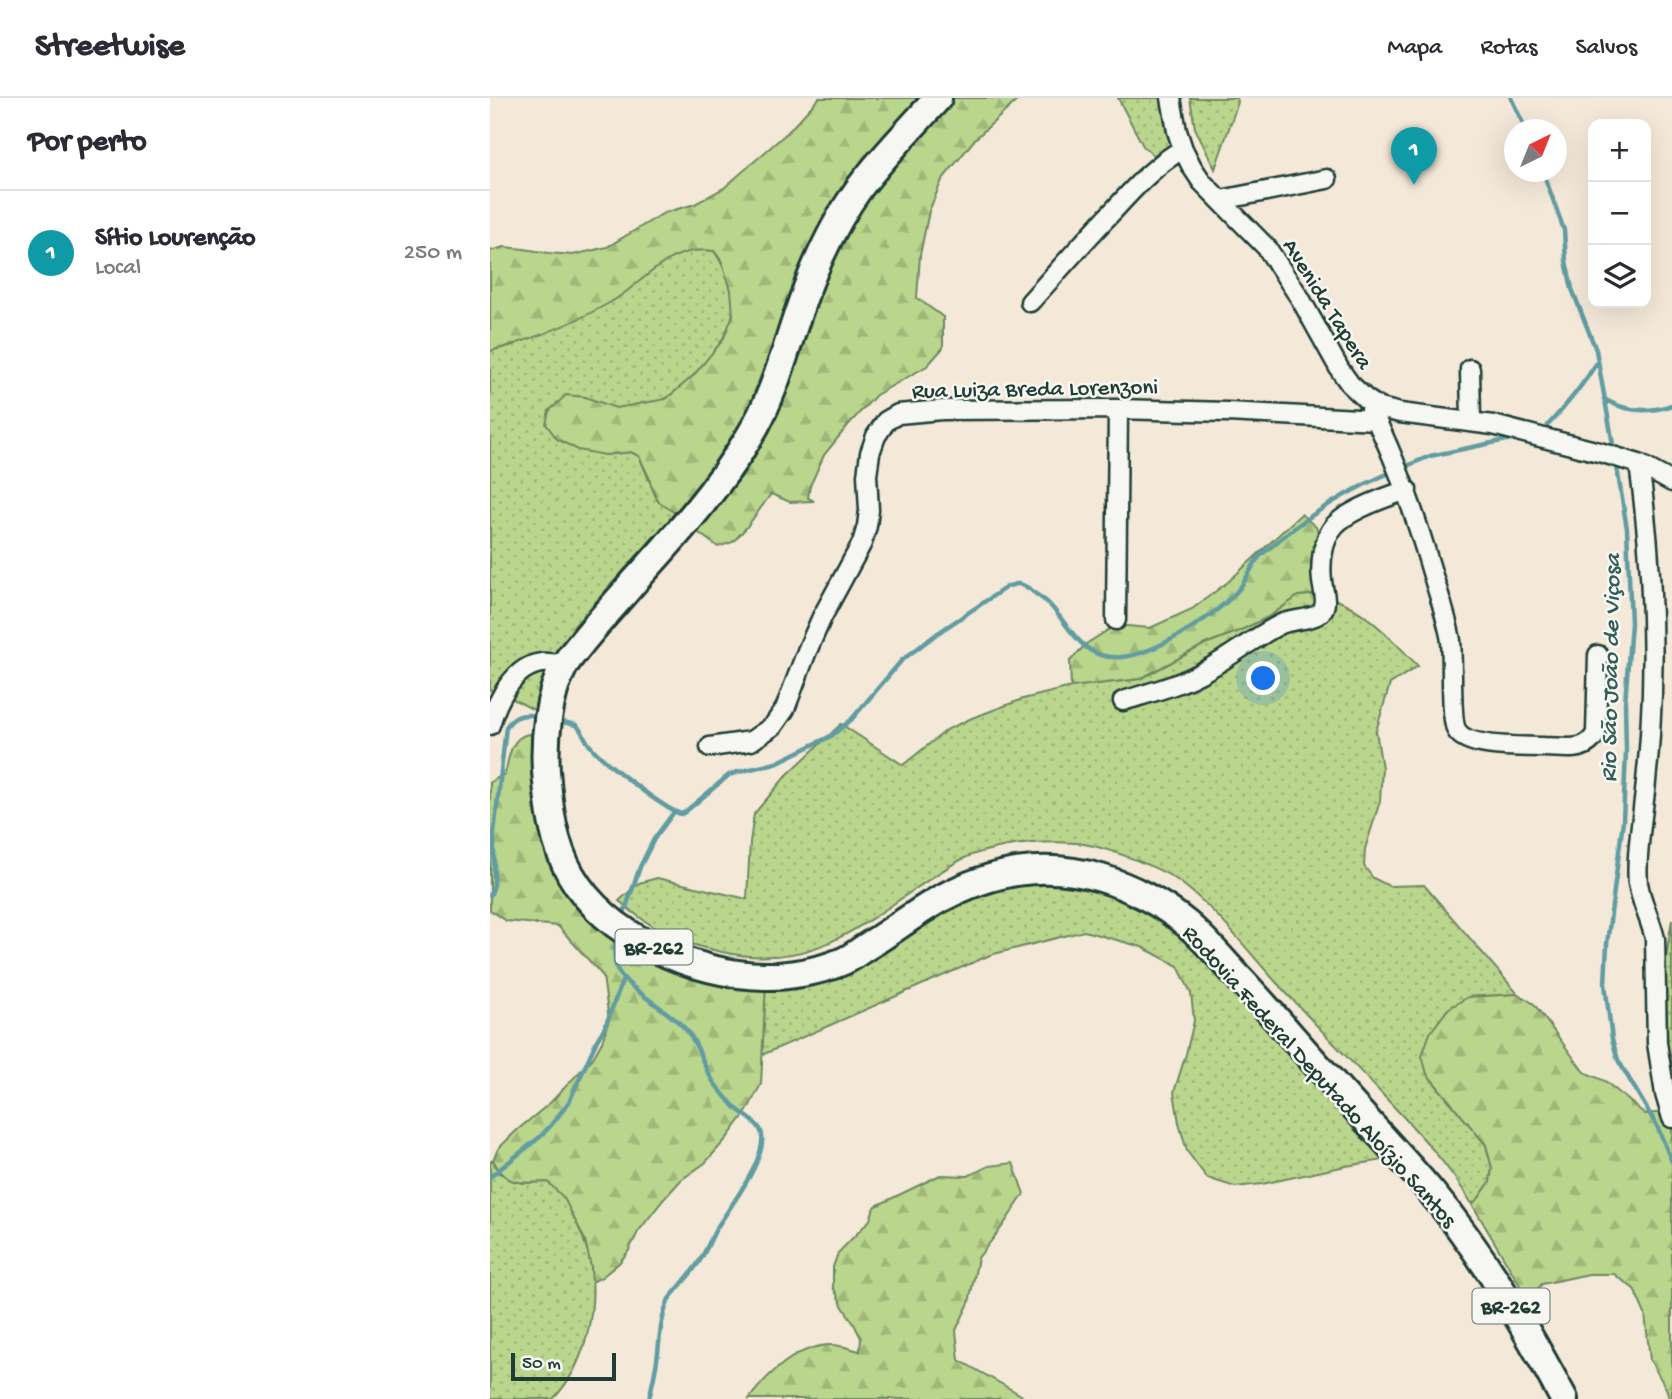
<!DOCTYPE html>
<html lang="pt">
<head>
<meta charset="utf-8">
<style>
  body { margin:0; font-family:"Gochi Hand",sans-serif; background:#f7f7f7; color:#2b2b33 }
  .controls { position:absolute; right:21px; top:21px; display:grid; overflow:hidden; border-radius:14px; box-shadow:0 7px 28px #0002 }
  .controls button { width:63px; height:63px; display:grid; place-items:center; padding:0; border:0; border-bottom:2px solid #e1e1e2; background:#fff; color:#2b2b33; font:35px sans-serif }
  .compass { position:absolute; left:1014px; top:21px; width:63px; height:63px; border-radius:50%; background:#fff; box-shadow:0 7px 28px #0002; rotate:43deg }
  .scale { position:absolute; left:21px; bottom:18px; width:105px; box-sizing:border-box; padding-left:7px; border:4px solid #1f3d34; border-top:0; font-size:19px; line-height:24px; white-space:nowrap; color:#1f3d34; -webkit-text-stroke:5px #f6f6f2; paint-order:stroke }
  .you { position:absolute; left:774px; top:581px; width:24px; height:24px; margin:-18px; border:5px solid #fff; border-radius:50%; background:#1a73e8; box-shadow:0 0 0 10px #1a73e833 }
  .badge { display:grid; place-items:center; width:46px; height:46px; border-radius:50%; background:#c8321e; color:#fff; font-size:23px; font-weight:700 }
  .pin { position:absolute; translate:-50% -58px; filter:drop-shadow(0 2px 4px #0008) }
  .pin::after { content:''; position:absolute; top:37px; width:24px; height:21px; background:inherit; clip-path:polygon(0 0,100% 0,50% 100%) }
  .list { margin:0; padding:0; list-style:none }
  h2 { display:flex; justify-content:space-between; align-items:center; height:91px; margin:0; padding:0 28px; font-size:30px }
  h2 small { font-size:23px; font-weight:400; color:#7c7c81 }
  .list li { display:grid; grid-template-columns:46px 1fr auto; gap:21px; align-items:center; box-sizing:border-box; height:126px; padding:0 28px; border-top:2px solid #e1e1e2 }
  .list b { display:block; font-size:26px; white-space:nowrap }
  .list p { margin:0; font-size:23px; white-space:nowrap; color:#7c7c81 }
  .list em { font-size:23px; font-style:normal; color:#7c7c81 }
  .icon { flex:none; width:38px; height:38px; fill:none; stroke:currentColor; stroke-width:2; stroke-linecap:round; stroke-linejoin:round }
  .map { position:relative; flex:none; width:1182px; height:1301px; overflow:hidden }
  header { display:flex; align-items:center; gap:42px; box-sizing:border-box; height:98px; padding:0 35px; background:#fff; border-bottom:2px solid #e1e1e2 }
  header strong { font-size:33px }
  nav { display:flex; gap:38px; margin-inline-start:auto; font-size:24px }
  main { display:flex }
  aside { flex:1; background:#fff }
  .map>svg:first-child { display:block }
</style>
</head>
<body>
<header>
<strong>Streetwise</strong>
<nav><a>Mapa</a><a>Rotas</a><a>Salvos</a></nav>
</header>
<main>
<aside>
<h2>Por perto<small></small></h2>
<ul class="list">
<li><span class="badge" style="background:#0f9aa8">1</span><div><b>Sítio Lourenção</b><p>Local</p></div><em>250 m</em></li>
</ul>
</aside>
<div class="map">
<svg width="1182" height="1301" viewBox="0 0 1182 1301">
  <defs>
    <pattern id="grass-dots" width="8" height="8" patternUnits="userSpaceOnUse" patternTransform="scale(1.75)"><rect width="8" height="8" fill="#bad58c"/><path d="M2 2h.1M6 6h.1" fill="none" stroke="#9fb879" stroke-width="1.8" stroke-linecap="round"/></pattern>
    <pattern id="forest-firs" width="22" height="20" patternUnits="userSpaceOnUse" patternTransform="scale(1.75)"><rect width="22" height="20" fill="#bad58c"/><path d="M5 1l3.5 6h-7zM16 11l3.5 6h-7z" fill="#9fb879"/></pattern>
  </defs>
  <rect width="100%" height="100%" fill="#f4e8d9"/>
  <filter id="ink" filterUnits="userSpaceOnUse"><feTurbulence type="fractalNoise" baseFrequency=".0143" numOctaves="2"/><feDisplacementMap in="SourceGraphic" scale="14" xChannelSelector="R" yChannelSelector="G"/><feConvolveMatrix kernelMatrix="1 2 1 2 8 2 1 2 1" color-interpolation-filters="sRGB"/></filter>
  <g filter="url(#ink)">
    <path fill="url(#grass-dots)" stroke="#6c8960" stroke-width="2" d="M628,0h49l10,46 -24,11 -10,-9z
      M700,0h47l1,4 -23,67 -20,-41z
      M209,151l15,2c11,15 23,47 18,66 -7,28 -40,64 -64,80 -4,3 -46,12 -52,11 -10,-1 -22,-8 -31,-11l20,58 26,-3 8,4 19,45 17,12 -101,113 -20,32 -14,35 -4,18 -23,-12 -23,-9v-339l20,-5 33,-13 69,-32 36,-28 30,-19z
      M829,496c9,3 18,6 27,10 27,14 51,41 72,62l-28,18 -14,47 6,37 -2,33 -15,48 -1,17 9,12 16,8 35,-1 94,109 -50,3 -41,77 59,71 6,23 -2,14 -12,17 -6,5c-24,-41 -58,-76 -90,-110 -35,-37 -71,-74 -106,-112 -31,-34 -60,-74 -99,-102 -19,-13 -69,-32 -93,-36 -17,-3 -36,-2 -53,-1 -20,2 -43,6 -62,13 -19,8 -37,22 -54,33 -65,45 -110,81 -193,63 -44,-9 -69,-22 -103,-51l20,-18 18,-5 90,21 3,-57 4,-28 32,-38 55,-52 62,41 45,-36 24,-11 51,-19 48,-12 69,-8 65,-35 34,-13 31,-15 28,-20z
      M506,777l142,13 270,268 -62,10 -84,18 -27,3 -28,-9 -20,-27 -8,-28 -5,-31 12,-38 8,-33 -3,-28 -13,-27 -36,-19 -58,-16 -94,24 -228,100 4,-74 17,-1z
      M1182,821v176l-14,-86z
      M3,1062l6,13 24,10 25,-1c5,5 11,9 15,15 6,6 9,16 13,24 7,15 13,30 15,46 6,45 -6,100 -38,132h-63v-237z"/>
    <path fill="url(#forest-firs)" stroke="#6c8960" stroke-width="2" d="M329,0h99c-34,39 -70,78 -97,122l-77,199 -27,42 -42,52 -17,-12 -6,-13 -3,-11 -10,-21 -8,-4 -26,3 -27,-5 -21,-11 -11,-15 3,-13 17,-16 19,2 31,11 50,-9 27,-23 30,-36 10,-25 -2,-25 -10,-30 -7,-9c-46,-7 -68,31 -103,51 -37,21 -80,38 -121,49v-100l14,-4 20,2 25,4 24,2 34,-8 57,-34 31,-9 29,-16 64,-56z
      M464,0h66l-45,41 -33,41 -13,31 -9,44 -3,43 26,19v31l-16,18 -51,29 -27,29 -25,31 -14,31 -2,12 6,3 -24,1 -19,-8 -25,34 -13,14 -15,5 -23,-17 48,-55 27,-44 20,-51 39,-121 23,-43 53,-64z
      M811,416l15,13 8,22 -5,45 -21,2 -28,20 -31,15 -34,13 -65,35 -69,8 -1,-26 16,-17 30,-19 34,3 42,-19 36,-27z
      M38,636l4,1 -1,38 6,39 6,18 49,82 174,69 -5,103 -14,27 -20,27 -22,25 -24,17 -18,20 -25,32 -10,20 -9,11 -17,14 -10,5 -1,-15 -6,-27 -21,-42 -16,-16c-26,1 -42,5 -55,-22l5,-11 18,-18 34,-28 43,-45 9,-16 7,-22 -6,-44 -45,-50 -52,-5 -16,-11v-128l15,-8c4,-16 5,-36 23,-40z
      M1028,896l16,10 50,68 21,9 40,33 22,-2 5,-3v290h-3l-2,-9 -17,-30 -5,-46 -11,-25 -20,-15h-25l-47,10 -14,15 -56,-95 6,-5 12,-17 2,-14 -6,-23 -59,-71 -5,-18 8,-23 18,-24 20,-12z
      M523,1065l11,31 -22,33 -24,31 -9,45 -13,27 3,30 62,35 3,4h-275c19,-26 49,-54 83,-54 9,0 19,4 28,6l1,-13 -7,-14 -11,-17 -10,-20v-20l5,-14 32,-33 4,-13 66,-32 28,1 21,-10z"/>
    <g fill="none" stroke-linecap="round" stroke-linejoin="round">
      <path stroke="#619ca1" stroke-width="4.5" d="M1021,0l15,32
        M1053,74l21,58 2,31 6,28 24,61 18,100
        M1114,301c22,13 45,14 68,6
        M1058,327c19,-20 35,-40 50,-64
        M1126,364l11,67 4,94 -6,80 1,49 -3,69 -16,123 -2,40 7,55 6,21 39,66 15,36
        M919,367l21,-9 86,-18
        M73,624l13,3c6,5 8,12 12,18 11,16 76,66 93,71l4,-2 44,-37 9,-3 38,-9 55,-27 20,-16 51,-60 36,-27 70,-47c3,0 6,-2 10,-2 7,0 13,6 18,10 4,3 9,6 13,10 22,23 33,57 73,53 34,-3 95,-42 117,-68 8,-10 12,-22 20,-32 6,-6 14,-11 20,-17 33,-27 69,-49 108,-66
        M0,798l4,-11v-52l12,-106c7,-11 17,-14 30,-11
        M134,815l16,-46 14,-28 20,-27
        M126,839c-1,10 -3,22 1,32 10,21 54,41 71,63 12,15 15,36 27,52 6,8 14,17 21,24 7,7 19,12 24,21 13,23 -32,80 -44,100 -6,11 -10,22 -17,33 -9,13 -20,25 -30,37 -9,20 -9,40 -12,61 -2,13 -5,26 -8,39
        M0,1079l50,-40 12,-13 17,-22 28,-62 8,-13 18,-48"/>
      <g stroke="#1f3d34" stroke-width="23">
        <path id="minor" d="M681,0l6,33 6,18 9,18 10,15 65,66 33,50 40,72 10,14 16,15 14,9 20,5 93,12 110,28 36,11 33,18
          M731,102l106,-21
          M540,204c28,-31 55,-62 84,-92 21,-23 42,-46 69,-61
          M980,271l1,52
          M881,312c26,51 44,104 60,159 7,24 16,48 20,72 2,18 -1,80 6,90 11,18 67,15 87,16 20,0 42,7 52,-14l2,-78
          M1149,366c12,88 17,182 11,271 -2,30 -5,60 -9,90 -2,19 -5,39 -3,58 3,20 13,37 17,56l2,104 8,51 7,24
          M626,522l2,-211
          M633,603c29,-9 58,-16 85,-32 25,-14 47,-32 73,-45 11,-5 33,-4 40,-12 8,-8 2,-21 1,-31 -2,-18 0,-41 13,-56 14,-15 51,-28 72,-35
          M0,627c7,-25 24,-59 52,-62 7,-1 15,1 22,2
          M220,649l41,-6 22,-15 12,-17 22,-58 15,-34 40,-74 5,-17 2,-16 -2,-35 3,-22 6,-17 10,-15 12,-7 44,-4 176,-1 109,3 149,8"/>
      </g>
      <g stroke="#1f3d34" stroke-width="32">
        <path id="highway" d="M448,0c-26,29 -54,57 -78,89 -19,26 -34,55 -47,86 -23,54 -33,114 -64,164 -32,53 -74,100 -116,146 -17,20 -35,39 -51,59 -6,8 -13,15 -18,24 -16,29 -20,73 -18,105 3,36 7,73 25,104 36,62 124,100 193,101 23,1 56,-5 77,-14 9,-3 17,-10 25,-15 25,-15 49,-34 74,-48 52,-28 104,-38 161,-21 30,9 62,26 86,46 20,17 37,38 55,57 29,31 56,63 85,95 34,39 71,77 105,117 53,63 93,134 132,206"/>
      </g>
      <use href="#minor" stroke="#f6f6f2" stroke-width="18"/>
      <use href="#highway" stroke="#f6f6f2" stroke-width="26"/>
    </g>
  </g>
  <g text-anchor="middle" stroke-width="5" stroke-linejoin="round" paint-order="stroke">
    <g fill="#f6f6f2" stroke="#60746d" stroke-width="2">
      <rect x="125.5" y="831.5" width="77" height="35" rx="5"/>
      <rect x="982.5" y="1190.5" width="77" height="35" rx="5"/>
    </g>
    <g font-size="21" font-weight="bold" fill="#1f3d34">
      <text x="164" y="856">BR-262</text>
      <text x="1021" y="1215">BR-262</text>
    </g>
    <g font-size="23" fill="#1f3d34" stroke="#f6f6f2">
      <text transform="translate(839 205) rotate(58)" y="8">Avenida Tapera</text>
      <text transform="translate(545 289) rotate(-1)" y="8">Rua Luiza Breda Lorenzoni</text>
      <text transform="translate(831 977) rotate(48)" y="8">Rodovia Federal Deputado Aloízio Santos</text>
    </g>
    <g font-size="24" font-style="italic" fill="#355d58" stroke="#f6f6f2">
      <text transform="translate(1119 570) rotate(-89)" y="8">Rio São João de Viçosa</text>
    </g>
  </g>
</svg>
<div class="controls">
<button>+</button>
<button>−</button>
<button><svg class="icon" aria-label="layers" viewBox="0 0 24 24"><path d="M12 4l9 5-9 5-9-5zM3 14l9 5 9-5"/></svg></button>
</div>
<svg class="compass" viewBox="-18 -18 36 36"><path d="M0-13l5 13h-10z" fill="#e53935"/><path d="M0 13l5-13h-10z" fill="#7c7c81"/></svg>
<div class="scale">50 m</div>
<div class="you"></div>
<div class="pin badge" style="left:924px;top:87px;background:#0f9aa8">1</div>
</div>
</main>
</body>
</html>
